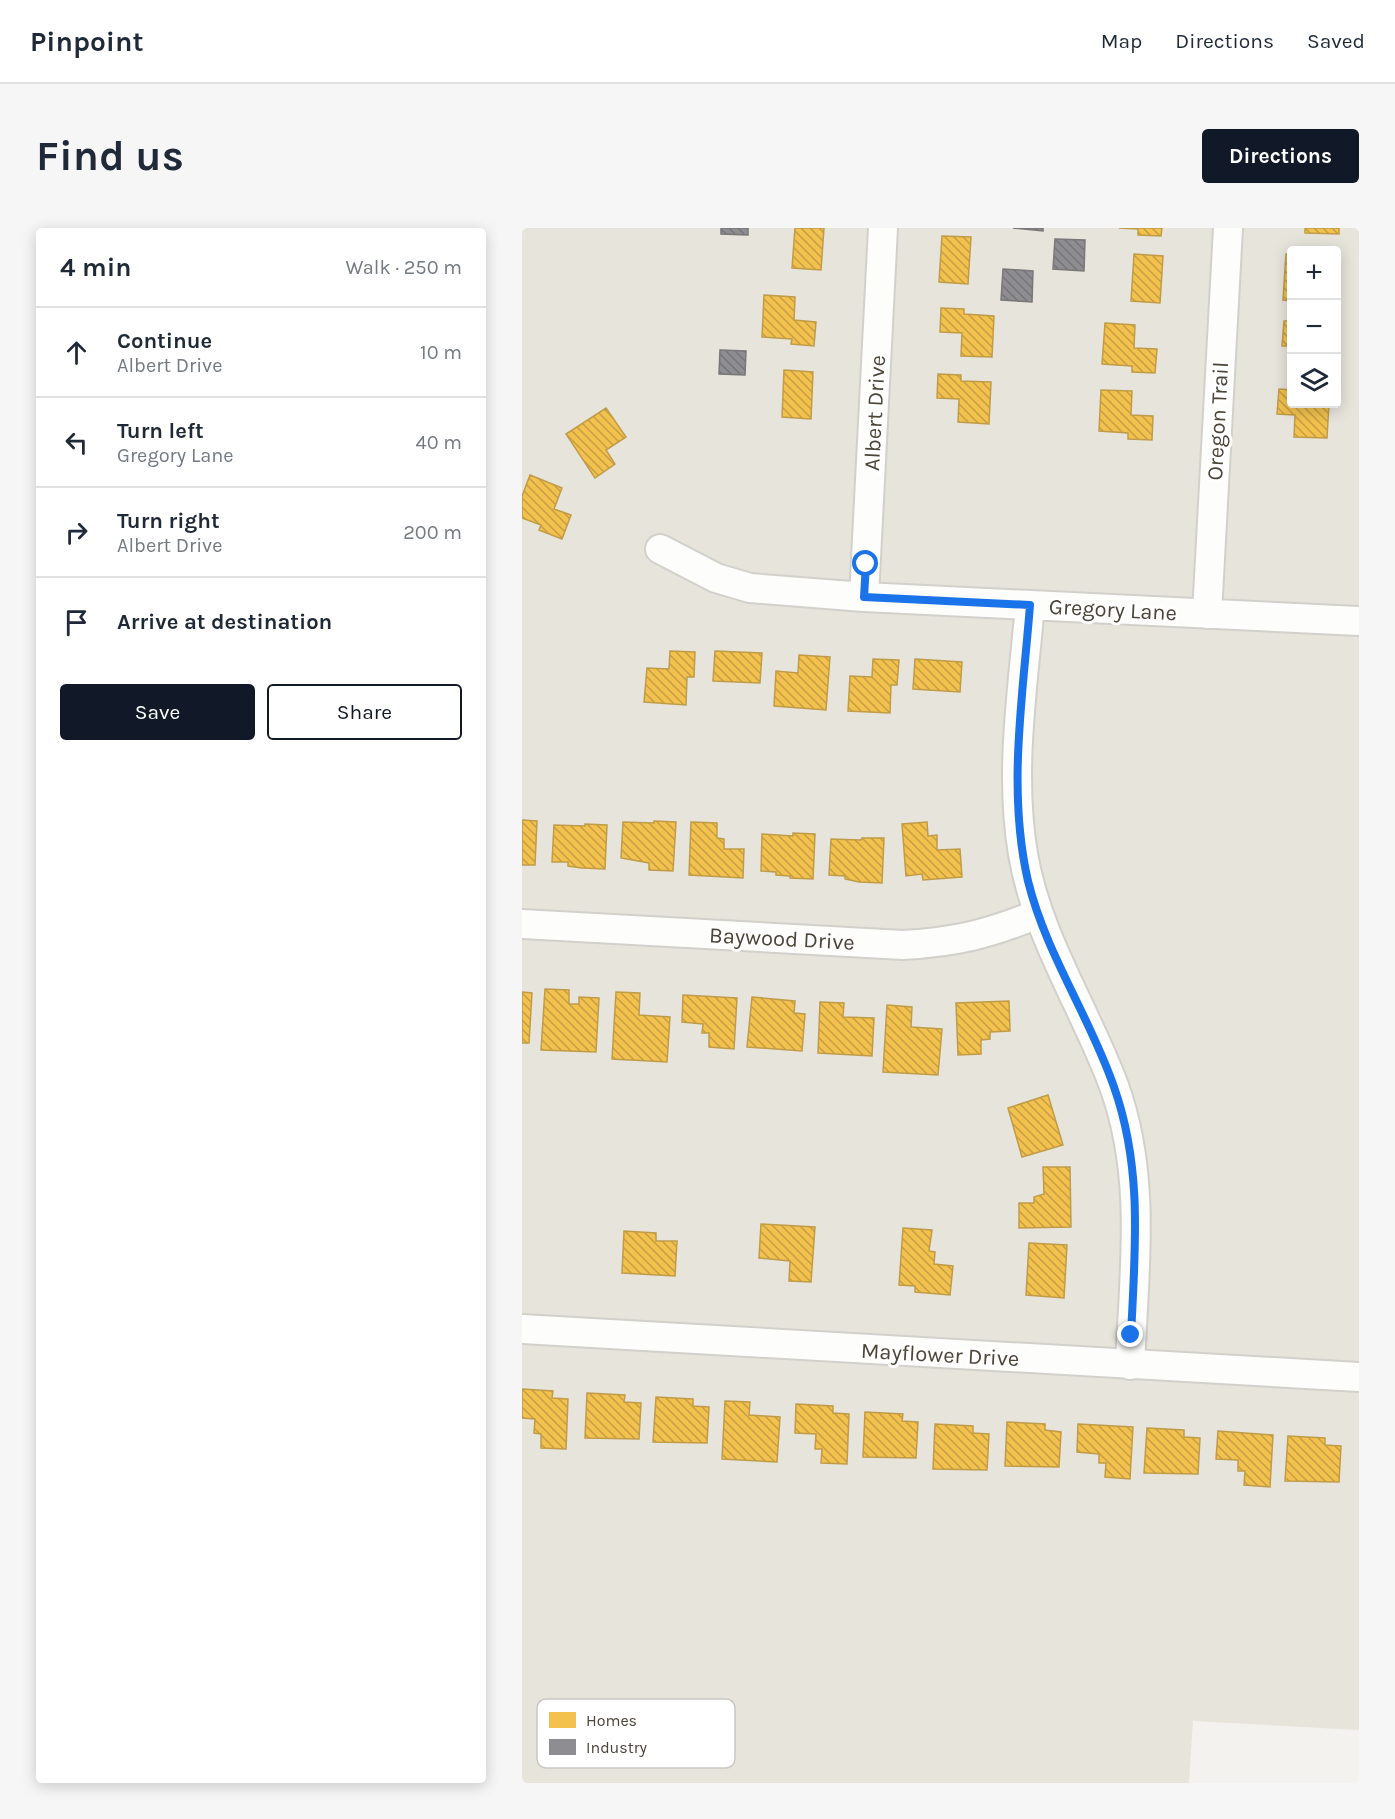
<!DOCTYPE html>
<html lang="en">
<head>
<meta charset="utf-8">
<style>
  body { margin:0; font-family:Karla,sans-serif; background:#f6f6f7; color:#1f2937 }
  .controls { position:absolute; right:18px; top:18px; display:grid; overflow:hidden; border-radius:6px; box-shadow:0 3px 15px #0003 }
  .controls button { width:54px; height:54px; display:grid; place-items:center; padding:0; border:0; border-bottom:2px solid #e0e1e3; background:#fff; color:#1f2937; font:30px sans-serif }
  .stop { position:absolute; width:18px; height:18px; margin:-14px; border:4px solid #1a73e8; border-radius:50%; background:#fff }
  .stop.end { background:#1a73e8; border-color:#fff; box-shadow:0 2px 6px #0008 }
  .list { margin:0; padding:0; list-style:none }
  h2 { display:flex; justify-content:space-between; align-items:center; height:78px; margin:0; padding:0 24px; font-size:26px }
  h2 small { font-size:20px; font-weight:400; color:#747a83 }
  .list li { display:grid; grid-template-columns:39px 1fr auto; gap:18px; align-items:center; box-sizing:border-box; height:90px; padding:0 24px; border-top:2px solid #e0e1e3 }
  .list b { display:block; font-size:22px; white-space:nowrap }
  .list p { margin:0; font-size:20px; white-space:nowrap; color:#747a83 }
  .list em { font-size:20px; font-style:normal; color:#747a83 }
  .actions { display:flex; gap:12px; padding:18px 24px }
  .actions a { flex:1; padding:14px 0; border:2px solid #111827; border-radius:6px; text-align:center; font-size:21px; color:#111827 }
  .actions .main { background:#111827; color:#fff }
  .icon { flex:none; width:33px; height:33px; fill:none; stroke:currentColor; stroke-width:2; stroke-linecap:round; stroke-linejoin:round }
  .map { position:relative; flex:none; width:837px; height:1555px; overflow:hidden; border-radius:6px }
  header { display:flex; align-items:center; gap:36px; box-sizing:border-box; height:84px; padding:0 30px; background:#fff; border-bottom:2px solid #e0e1e3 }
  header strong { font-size:28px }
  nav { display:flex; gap:33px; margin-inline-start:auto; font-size:21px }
  .intro { display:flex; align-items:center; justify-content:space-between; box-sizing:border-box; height:144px; padding:0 36px }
  h1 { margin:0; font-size:42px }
  .button { padding:15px 27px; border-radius:6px; background:#111827; color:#fff; font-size:21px; font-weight:700 }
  main { display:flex; gap:36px; padding:0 36px }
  aside { flex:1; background:#fff; border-radius:6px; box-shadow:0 3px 15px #0003 }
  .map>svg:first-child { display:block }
</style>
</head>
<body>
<header>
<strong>Pinpoint</strong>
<nav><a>Map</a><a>Directions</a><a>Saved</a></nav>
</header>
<div class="intro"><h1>Find us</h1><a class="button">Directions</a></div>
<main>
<aside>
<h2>4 min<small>Walk · 250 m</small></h2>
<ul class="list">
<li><svg class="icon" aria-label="ahead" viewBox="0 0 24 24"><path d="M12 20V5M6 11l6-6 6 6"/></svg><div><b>Continue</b><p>Albert Drive</p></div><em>10 m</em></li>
<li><svg class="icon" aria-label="left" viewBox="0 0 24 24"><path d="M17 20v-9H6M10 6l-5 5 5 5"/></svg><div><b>Turn left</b><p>Gregory Lane</p></div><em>40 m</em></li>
<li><svg class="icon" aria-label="right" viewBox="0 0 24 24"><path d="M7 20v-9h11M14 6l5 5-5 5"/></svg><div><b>Turn right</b><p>Albert Drive</p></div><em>200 m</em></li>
<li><svg class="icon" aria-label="arrive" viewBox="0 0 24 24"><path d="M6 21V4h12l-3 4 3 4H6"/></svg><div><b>Arrive at destination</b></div></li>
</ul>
<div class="actions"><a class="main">Save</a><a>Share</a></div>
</aside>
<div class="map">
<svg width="837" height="1555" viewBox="0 0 837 1555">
  <defs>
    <pattern id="homes-back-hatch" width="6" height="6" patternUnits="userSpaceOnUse" patternTransform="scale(1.5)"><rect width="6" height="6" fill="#f2c14e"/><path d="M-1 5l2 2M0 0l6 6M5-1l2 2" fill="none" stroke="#c69e42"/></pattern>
    <pattern id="industry-back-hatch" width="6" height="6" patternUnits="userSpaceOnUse" patternTransform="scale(1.5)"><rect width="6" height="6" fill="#8d8d92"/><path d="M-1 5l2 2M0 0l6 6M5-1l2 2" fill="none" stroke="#757578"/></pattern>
  </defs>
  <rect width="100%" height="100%" fill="#f4f2ee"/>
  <path fill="#e7e4dc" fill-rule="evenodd" d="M0,0h837v1502l-166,-9 -4,62h-667zM770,22h44v154h-44z"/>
  <path fill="url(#homes-back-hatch)" stroke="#c09c48" stroke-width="1.5" d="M273,0h29l-3,42 -29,-2z
    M597,0h43l-1,8 -23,-1v-6z
    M783,0h34v6l-34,-1z
    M420,8l29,1 -3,47 -29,-2z
    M612,26l29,2 -3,47 -29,-2z
    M764,26h6v47l-9,-1z
    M242,67l31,2 -1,23 22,2 -2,24 -23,-2 1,-5 -30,-2z
    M419,80l23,1v5l30,2 -2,41 -31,-1 1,-23 -22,-1z
    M762,93h8v25h-10z
    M583,95l30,2 -1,23 23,1 -2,24 -23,-1v-6l-30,-2z
    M262,142l29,2 -2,47 -29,-2z
    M416,146l23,1v6l30,1 -2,42 -31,-2 1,-23 -22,-1z
    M757,161l13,1v14h37l-2,34 -33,-1 1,-22 -18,-1z
    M579,162l31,1 -1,24 22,1 -1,24 -24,-1v-6l-29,-2z
    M84,180l20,29 -20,13 9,14 -20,14 -29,-44z
    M8,247l32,13 -8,21 17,6 -9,24 -23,-9 2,-5 -19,-7v-22z
    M148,423l25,1 -1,25h-7l-1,28 -42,-3 3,-34 22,1z
    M193,423l47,2 -2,30 -47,-2z
    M277,427l31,2 -4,53 -52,-4 2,-35 22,2z
    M351,431l26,1 -2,25h-6l-1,28 -42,-2 2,-35 22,1z
    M393,431l47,3 -2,30 -47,-3z
    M0,592l15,1 -2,44h-13z
    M132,593l22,1 -3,49 -24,-1v-7l-28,-5 2,-36 31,1z
    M169,594l26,1v15l7,1v10h20l-1,29 -54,-3z
    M405,594l1,14 9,-1v15l23,-1 2,28 -39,3 -1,-6 -16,2 -4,-52z
    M63,596l22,1 -2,44 -23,-1 -14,-2v-4h-16l2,-37 31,1z
    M271,605l22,1 -2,45 -23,-1v-2l-14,-1v-3l-15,-1 1,-37 31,2z
    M340,610h22l-2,45 -23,-1 -14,-3v-3l-16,-1 2,-36 30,1z
    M23,761l24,1v14h10v-7l20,1 -3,54 -55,-2z
    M0,764l10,1 -3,50h-7z
    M94,764l24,1 -1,22 31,2 -3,45 -55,-3z
    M161,767l54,3 -3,51 -25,-2v-14h-7l1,-9 -21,-2z
    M230,769l43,4 -1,12 11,1 -3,37 -55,-4z
    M487,773l1,30 -20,1v7l-9,1v14l-23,1 -2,-52z
    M298,774l24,1 -1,14 31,1 -2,38 -54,-3z
    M365,777l25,2 -1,20 31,2 -4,46 -55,-3z
    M526,867l15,50 -41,12 -14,-49z
    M521,939h27l1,60 -52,1v-25h15v-6l10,-3z
    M239,996l54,3 -4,55 -22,-1 1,-20 -31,-3z
    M381,1000l29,2 -3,21 6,1 -1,12 19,2 -3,29 -35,-3v-6l-16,-1z
    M102,1003l32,2v8h21l-2,35 -53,-3z
    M507,1015l38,2 -3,53 -38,-3z
    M0,1161l31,2 -1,7 16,1 -2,50 -25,-1v-14l-7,-1 1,-14 -13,-1z
    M65,1165l38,2 -1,7 17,1 -2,36 -54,-1z
    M134,1169l37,2v7l16,1 -2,36 -54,-1z
    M203,1173l25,1 -1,13 31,2 -3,45 -55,-3z
    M274,1176l37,2v7l16,1 -2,50 -26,-1 1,-14h-7l1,-15 -21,-1z
    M343,1184l38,2 -1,7 16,1 -2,36 -53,-1z
    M485,1194l38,2v6l16,2 -2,35 -54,-1z
    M413,1196l38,2v7l16,1 -2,36 -54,-1z
    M556,1196l55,3 -3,52 -25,-2 1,-14h-7v-9l-22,-2z
    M625,1200l37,2v7l16,1 -2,36 -54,-1z
    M696,1203l55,4 -3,52 -26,-2 1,-14h-7v-11l-22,-1z
    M766,1208l37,2v7l16,1 -2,36 -54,-1z"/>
  <path fill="url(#industry-back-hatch)" stroke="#797777" stroke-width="1.5" d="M199,0h27v7l-27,-1z
    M491,0h30v3z
    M533,11l30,1 -1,31 -31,-2z
    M481,41l30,2 -1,31 -31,-2z
    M198,122l26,1 -1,24 -26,-1z"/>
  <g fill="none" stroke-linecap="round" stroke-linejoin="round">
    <g stroke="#d2d0cb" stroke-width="32">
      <path id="street" d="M138,321l56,29 34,10 114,9 495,24
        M342,369l19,-369
        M508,377c-7,82 -21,167 -7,249 14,83 62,154 91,232 33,91 20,185 16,279
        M685,386l21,-386
        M0,696l381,21c54,-3 85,-11 135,-31
        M0,1101l837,48"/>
    </g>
    <use href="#street" stroke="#fdfdfc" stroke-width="28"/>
  </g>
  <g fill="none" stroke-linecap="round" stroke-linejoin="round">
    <path stroke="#1a73e8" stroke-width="8" d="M344,336l-2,33 166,8c-7,91 -23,185 -2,276 18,73 62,136 86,206 29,82 21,163 17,248"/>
  </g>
  <g text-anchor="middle" stroke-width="6" stroke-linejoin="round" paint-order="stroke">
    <g font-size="22" fill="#4b4439" stroke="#fff">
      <text transform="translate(352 185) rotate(-87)" y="8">Albert Drive</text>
      <text transform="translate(695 193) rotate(-87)" y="8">Oregon Trail</text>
      <text transform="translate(591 381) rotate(3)" y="8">Gregory Lane</text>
      <text transform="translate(260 710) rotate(3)" y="8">Baywood Drive</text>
      <text transform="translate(418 1126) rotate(3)" y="8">Mayflower Drive</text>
    </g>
  </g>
  <rect x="15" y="1471" width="198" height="69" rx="9" fill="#fff" stroke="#c9c7c4" stroke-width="1.5"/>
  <rect x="27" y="1484" width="27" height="16" fill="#f2c14e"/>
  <rect x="27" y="1511" width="27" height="16" fill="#8d8d92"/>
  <g font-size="16" fill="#4b4439">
    <text x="64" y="1498">Homes</text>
    <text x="64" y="1525">Industry</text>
  </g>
</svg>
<div class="controls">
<button>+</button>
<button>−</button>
<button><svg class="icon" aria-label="layers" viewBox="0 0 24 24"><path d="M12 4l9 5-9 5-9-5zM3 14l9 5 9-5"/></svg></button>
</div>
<div class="stop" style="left:344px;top:336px"></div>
<div class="stop end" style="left:609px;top:1107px"></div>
</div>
</main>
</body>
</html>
